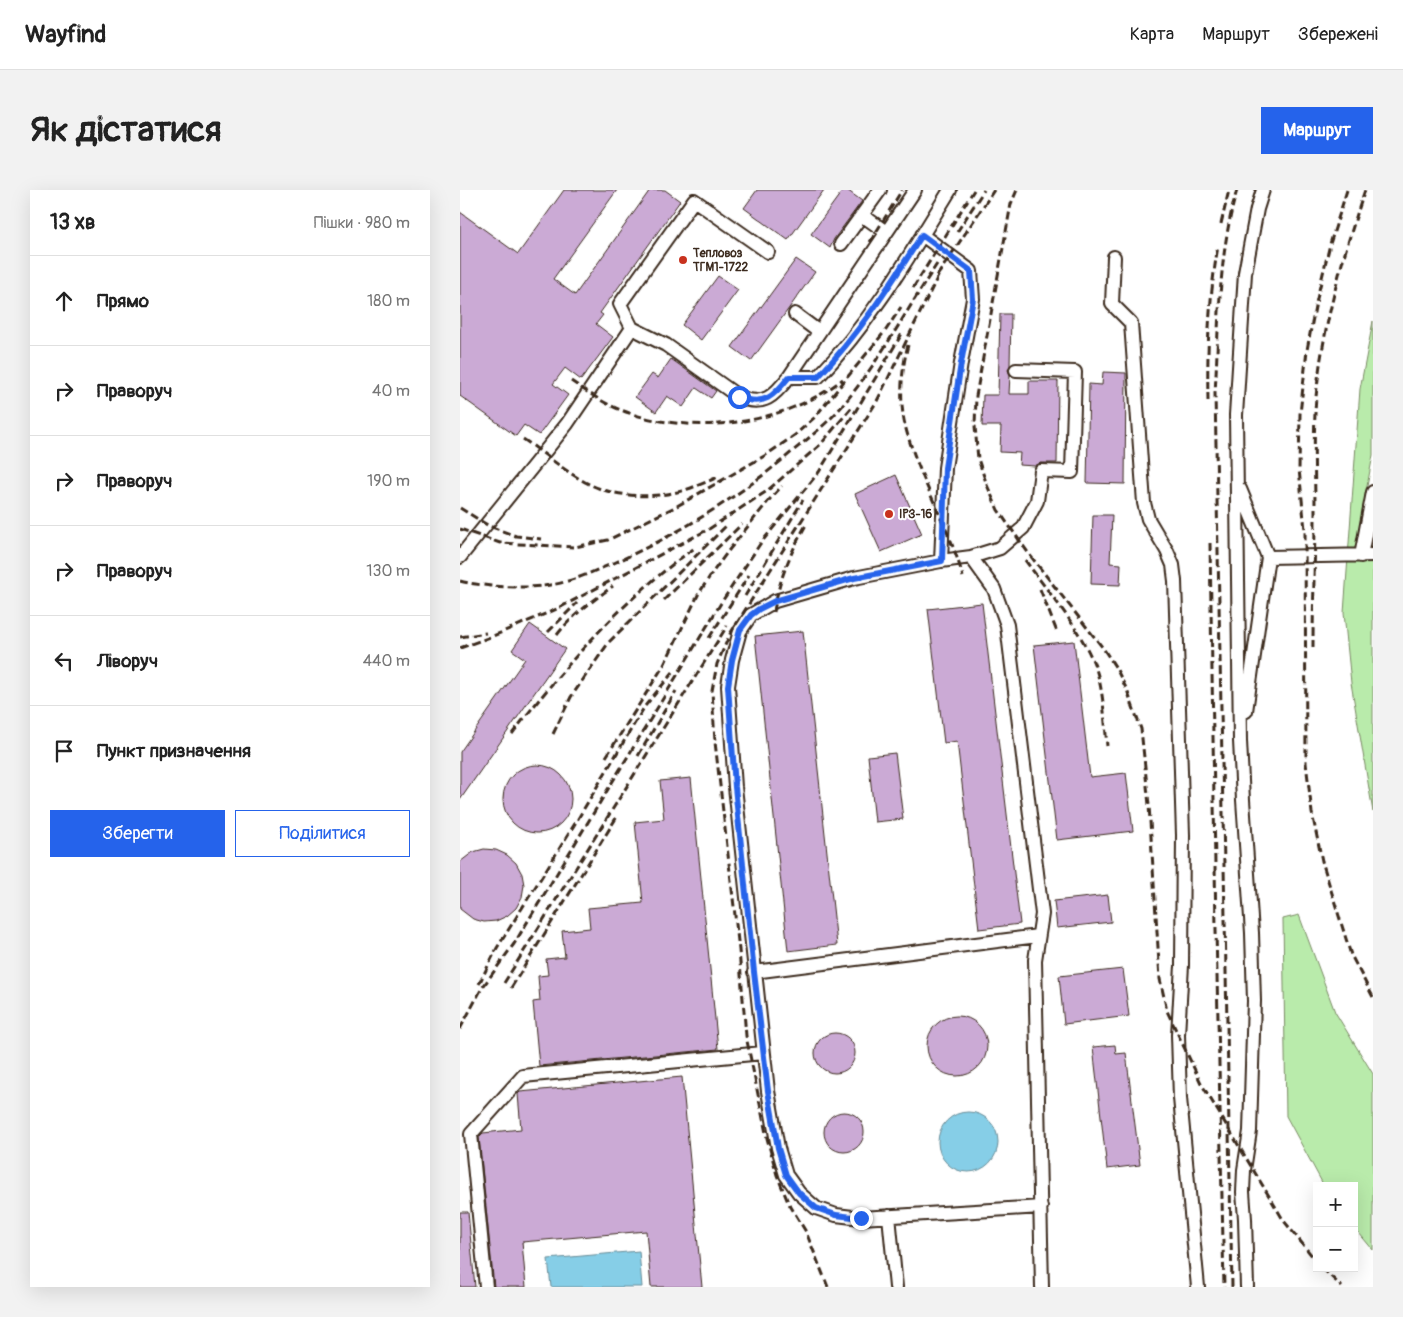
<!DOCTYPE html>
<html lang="uk">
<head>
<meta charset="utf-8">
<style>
  body { margin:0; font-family:Pangolin,sans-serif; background:#f2f2f2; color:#222 }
  .controls { position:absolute; right:15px; bottom:15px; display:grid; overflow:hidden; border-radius:0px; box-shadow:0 5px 20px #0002 }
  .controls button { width:45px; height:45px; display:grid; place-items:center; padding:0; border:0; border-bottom:1px solid #e0e0e0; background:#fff; color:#222; font:25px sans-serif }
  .stop { position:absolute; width:15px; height:15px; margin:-11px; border:4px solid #2563eb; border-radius:50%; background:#fff }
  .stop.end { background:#2563eb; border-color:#fff; box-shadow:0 1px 5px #0008 }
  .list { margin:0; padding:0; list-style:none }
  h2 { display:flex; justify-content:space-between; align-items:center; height:65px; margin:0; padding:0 20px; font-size:21px }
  h2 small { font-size:16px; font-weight:400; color:#767676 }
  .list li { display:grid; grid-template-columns:32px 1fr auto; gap:15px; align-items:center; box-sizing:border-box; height:90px; padding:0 20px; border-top:1px solid #e0e0e0 }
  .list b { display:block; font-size:19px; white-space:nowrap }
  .list em { font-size:16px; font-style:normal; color:#767676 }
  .actions { display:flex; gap:10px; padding:15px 20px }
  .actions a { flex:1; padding:11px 0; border:1px solid #2563eb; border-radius:0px; text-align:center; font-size:18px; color:#2563eb }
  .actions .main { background:#2563eb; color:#fff }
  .icon { flex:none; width:28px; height:28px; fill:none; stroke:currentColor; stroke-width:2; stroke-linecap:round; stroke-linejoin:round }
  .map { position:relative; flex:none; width:913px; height:1097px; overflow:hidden; border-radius:0px }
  header { display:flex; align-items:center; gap:30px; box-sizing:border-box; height:70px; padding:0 25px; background:#fff; border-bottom:1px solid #e0e0e0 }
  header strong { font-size:24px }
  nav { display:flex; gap:28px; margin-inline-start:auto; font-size:18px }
  .intro { display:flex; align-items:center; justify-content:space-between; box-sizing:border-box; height:120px; padding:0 30px }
  h1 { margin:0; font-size:35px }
  .button { padding:12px 22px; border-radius:0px; background:#2563eb; color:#fff; font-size:18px; font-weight:700 }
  main { display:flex; gap:30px; padding:0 30px }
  aside { flex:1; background:#fff; border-radius:0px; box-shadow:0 5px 20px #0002 }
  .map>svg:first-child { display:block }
</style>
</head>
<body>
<header>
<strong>Wayfind</strong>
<nav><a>Карта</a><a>Маршрут</a><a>Збережені</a></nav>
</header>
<div class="intro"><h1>Як дістатися</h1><a class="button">Маршрут</a></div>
<main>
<aside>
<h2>13 хв<small>Пішки · 980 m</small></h2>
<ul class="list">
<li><svg class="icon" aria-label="ahead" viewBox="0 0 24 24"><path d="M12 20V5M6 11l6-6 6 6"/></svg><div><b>Прямо</b></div><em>180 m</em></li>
<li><svg class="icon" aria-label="right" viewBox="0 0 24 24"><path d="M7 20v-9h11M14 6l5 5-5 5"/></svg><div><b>Праворуч</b></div><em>40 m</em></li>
<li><svg class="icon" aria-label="right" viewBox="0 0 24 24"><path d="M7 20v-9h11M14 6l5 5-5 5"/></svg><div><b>Праворуч</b></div><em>190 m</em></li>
<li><svg class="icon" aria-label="right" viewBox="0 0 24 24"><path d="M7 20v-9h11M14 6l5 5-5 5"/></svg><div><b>Праворуч</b></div><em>130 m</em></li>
<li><svg class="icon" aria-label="left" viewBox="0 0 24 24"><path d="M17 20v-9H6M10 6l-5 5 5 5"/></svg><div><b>Ліворуч</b></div><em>440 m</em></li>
<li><svg class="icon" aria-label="arrive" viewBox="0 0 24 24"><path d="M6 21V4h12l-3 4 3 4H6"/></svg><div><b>Пункт призначення</b></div></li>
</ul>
<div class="actions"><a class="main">Зберегти</a><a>Поділитися</a></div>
</aside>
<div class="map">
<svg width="913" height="1097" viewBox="0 0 913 1097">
  <rect width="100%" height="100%" fill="#fff"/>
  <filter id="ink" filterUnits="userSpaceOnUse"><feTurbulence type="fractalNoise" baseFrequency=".02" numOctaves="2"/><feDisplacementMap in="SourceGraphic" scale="10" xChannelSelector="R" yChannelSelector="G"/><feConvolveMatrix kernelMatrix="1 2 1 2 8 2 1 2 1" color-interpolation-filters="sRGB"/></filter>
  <g filter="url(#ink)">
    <path fill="#b9ebab" stroke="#7a8a64" d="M913,131v134l-10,52 10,53v252l-22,-129 -7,-70 16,-224z
      M839,725l36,97 38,62v176l-19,-23v-41h-30l-38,-70 -3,-197z"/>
    <path fill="#86cee7" stroke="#688c97" d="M478 952a30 30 0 1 1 60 0a30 30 0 1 1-60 0Z
      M179,1061l3,36h-91l-3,-28z"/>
    <path fill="#cbaad5" stroke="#3b2a1e" d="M104,0h53l-64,89 22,16 75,-105h15l15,11 -80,112 3,2 -7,9 17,13 -32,43 -16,-12 -12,16 15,11 -29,40 -15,-10 -8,11 -56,-40v-184l58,42z
      M297,0h67l-36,50 -44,-32z
      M383,0h4l15,11 -28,38 -4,9 -19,-14z
      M336,69l19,13 -64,89 -19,-14z
      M258,86l20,14 -37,50 -19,-15z
      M540,124h11l-1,51 -2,5 2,5 -1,19h20v-13h29l-1,82h-16l-6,3 -16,-1 1,-12 -20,-1 1,-26h-19l1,-31h15z
      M211,169l45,32 -5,7 -15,-10 -13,19 -16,-11 -11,16 -21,-15 17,-23 6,4z
      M643,182l23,1 -1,111 -38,-1 2,-99 13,1z
      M436,285l26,59 -41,18 -26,-58z
      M633,325h19l-2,48 11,1 -1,21 -29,-1z
      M522,413l38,321 -41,5 -22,-188 -13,2 -16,-134z
      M70,434l35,25 -105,151v-48l65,-93 -13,-9z
      M343,441l34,314 -49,6 -33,-315z
      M614,451l16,136 36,-4 7,58 -76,9 -23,-195z
      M435,563l8,66 -28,3 -7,-66z
      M43 609a34 34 0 1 1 68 0a34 34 0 1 1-68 0Z
      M231,588l27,271 -179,17 -6,-64 7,-1 -2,-25 10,-1 -2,-16 19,-2 -3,-26 28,-3 -2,-20 55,-5 -8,-81 29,-3 -4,-38z
      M24,659l12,1 11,5 9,8 6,11 2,11 -2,12 -6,11 -9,8 -11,5 -12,1 -11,-3 -13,-10v-47l13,-10z
      M648,705l3,27 -54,6 -3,-27z
      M663,779l6,47 -65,8 -5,-48z
      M467 856a30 30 0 1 1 60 0a30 30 0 1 1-60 0Z
      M355 863a20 20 0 1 1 40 0a20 20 0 1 1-40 0Z
      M655,855l1,9 10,-1 14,112 -33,4 -14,-122z
      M222,887l20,210h-51l-5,-56 -124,11 4,45h-32l-15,-150 4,-4 38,-4 -3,-35 2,-2z
      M364 942a20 20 0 1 1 40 0a20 20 0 1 1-40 0Z
      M0,1022h8l7,75h-15z"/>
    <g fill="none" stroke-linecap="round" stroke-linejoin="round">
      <g stroke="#3b2a1e" stroke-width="16">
        <path id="minor" d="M402,25l24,17
          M462,45l49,36 2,28 -12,64 -16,105 -4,93
          M381,54l39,-54
          M308,62l-74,-52 -74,104 12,24 34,17 73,52c25,10 35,-1 50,-20l126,-187
          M654,67l-2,47 19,19 13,180 4,16 19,32 6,14 2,16 8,254 -1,130 -4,70 2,63 18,189
          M335,124l24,18
          M556,180l59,2 -3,100 -31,-1 -4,30 -14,27 -23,20 -29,9 -30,4 -87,17 -79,23 -24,14 -11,16 -8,29 -4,26 7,101 33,304 10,57 8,27 13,18 17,15 20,7 25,3 180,-11
          M329,187h29c53,-55 92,-122 132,-187
          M780,299l28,68 -22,154
          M901,366l12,-64
          M0,367l107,-133 65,-96
          M511,367l23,32 13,36 35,289 -7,46 7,327
          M808,367l105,-2
          M294,782l284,-36
          M429,1026l7,71
          M26,1097l-15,-153 52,-58 240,-23
          M787,1097l-2,-68 -2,-27 1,-22 6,-39 4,-130 -2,-68 -9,-133 -3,-59 -4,-326 9,-142 12,-64 6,-19"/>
      </g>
      <use href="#minor" stroke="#fff" stroke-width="12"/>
      <path stroke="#3b2a1e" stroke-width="3" stroke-dasharray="8 4" stroke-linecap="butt" d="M557,0l-6,14 -35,192 -1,30 3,33 9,26 11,25 31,44 74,94 13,20 11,22 14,39 8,76 11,174 7,32 34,72 83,138 33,41
        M887,0l-17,54 -15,63 -8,43 -7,64 -1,55 6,61 1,233 6,50 10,48 29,94 22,42
        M761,34l8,-34
        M497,42l27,-42
        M410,52l32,-52
        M477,86l57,-86
        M453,98l61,-98
        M448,155c-7,26 -9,59 -2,84 14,52 43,97 57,148
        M111,191c16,11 32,22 50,29 69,27 163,16 222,-31
        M748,211c-1,-52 1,-103 10,-155
        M63,249c21,14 41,32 64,44 28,15 67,16 98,7 12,-4 24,-9 35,-14
        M0,318l29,18 27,10 25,3
        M0,339l40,14 75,4 33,-7 69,-34 89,-51 29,-20 19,-17 72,-88 15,-23
        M750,353l6,387 8,357
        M565,370c23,32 51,63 67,99 12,26 12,58 15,87
        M0,391c23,6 66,8 90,4 22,-3 44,-14 64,-22 65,-29 125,-66 179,-112 17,-14 35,-28 50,-46 36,-43 63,-94 94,-141
        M580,399l17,43
        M285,406l58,-96
        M204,410l78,-76
        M314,422c4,-30 17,-61 32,-87
        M88,442l29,-29
        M97,445c15,-20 36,-34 56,-49
        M0,447l26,-4
        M249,448l40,-63
        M0,458l33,-12 64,-27 152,-80 58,-38 54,-47 31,-37
        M853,458c0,-45 2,-91 2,-137 0,-38 -2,-76 1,-114 7,-71 26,-140 49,-207
        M52,544c53,-69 113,-137 184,-187
        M93,544l18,-37 38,-55 118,-117
        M178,566l38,-65
        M146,567l58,-92 34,-70 14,-22 17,-23 41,-51 12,-13
        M44,793l223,-357
        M19,794l18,-36 79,-126 69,-116 29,-35
        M51,798l107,-173
        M0,839l22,-41 32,-44 207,-341 39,-59 59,-72 84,-140
        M862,1078l20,19
        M368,1097l-22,-55 -18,-30 -11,-27 -10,-37 -21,-102 -7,-86 -24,-208 -3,-51 5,-27 13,-30 147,-233 64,-131
        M772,1097l-17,-894c4,-67 3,-138 22,-203"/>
    </g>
  </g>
  <g fill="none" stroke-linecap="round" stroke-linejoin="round" filter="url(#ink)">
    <path stroke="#2563eb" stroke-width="6" d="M279,207c25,10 35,-1 50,-20h29c41,-43 72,-92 104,-142l49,36 2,28 -12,64 -16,105 -3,93 -88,17 -79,23 -16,8 -8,6 -11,15 -8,30 -4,26 7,101 19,185 14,119 10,57 8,27 13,18 17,15 20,7 25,3"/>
  </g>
  <g fill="#c8321e" stroke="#fff" stroke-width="2">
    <circle cx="223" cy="70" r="5"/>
    <circle cx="429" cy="324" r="5"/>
  </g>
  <g text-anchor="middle" stroke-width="4" stroke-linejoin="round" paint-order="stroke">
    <g font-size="12" font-weight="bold" fill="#3b2a1e" stroke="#fff" text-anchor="start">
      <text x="233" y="67">Тепловоз<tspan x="233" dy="14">ТГМ1-1722</tspan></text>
      <text x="439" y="328">ІРЗ-16</text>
    </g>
  </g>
</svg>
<div class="controls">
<button>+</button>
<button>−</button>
</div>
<div class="stop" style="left:279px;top:207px"></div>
<div class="stop end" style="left:401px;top:1028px"></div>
</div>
</main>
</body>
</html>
